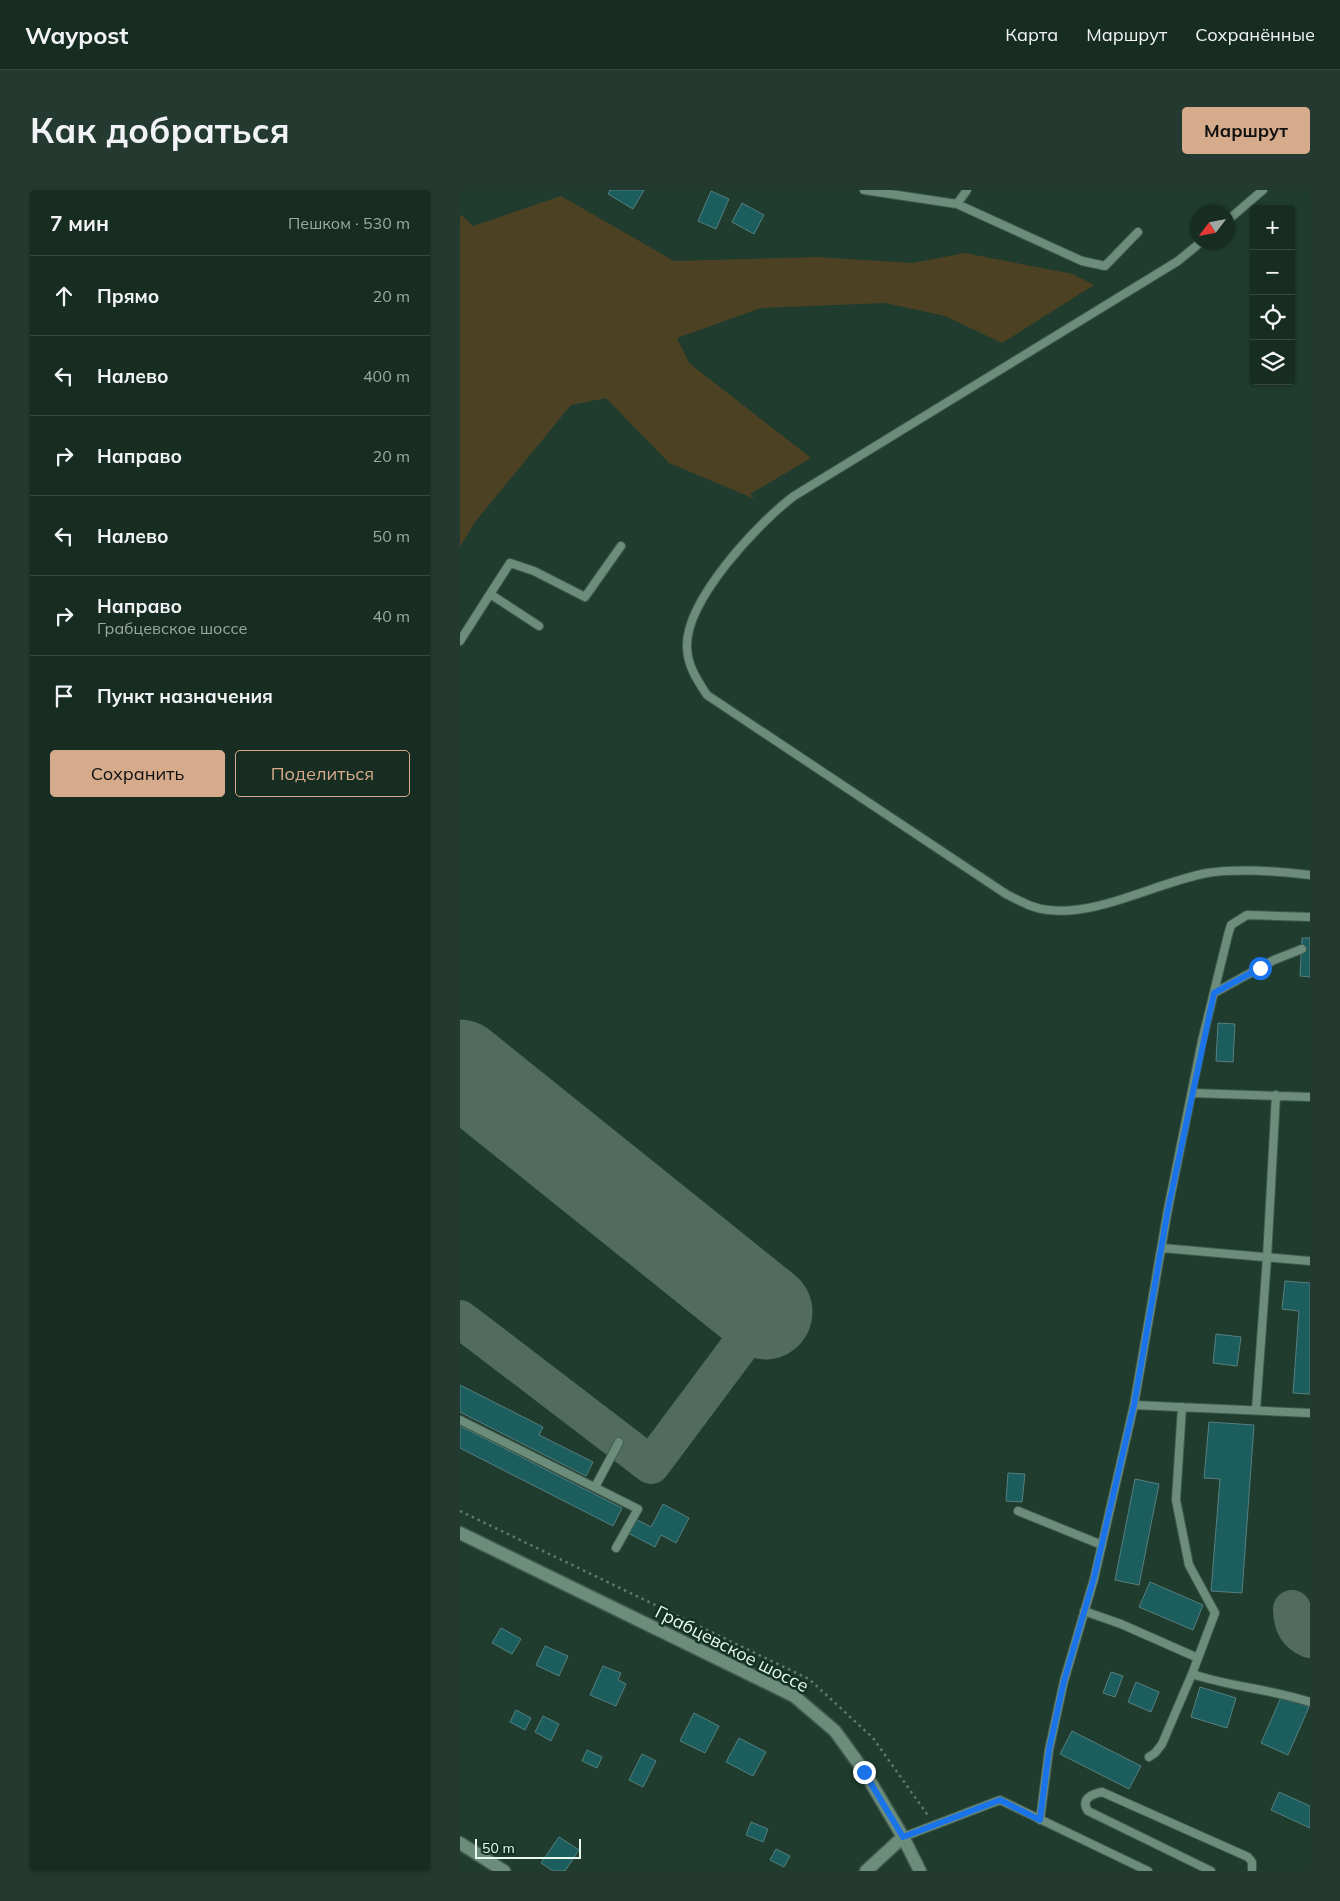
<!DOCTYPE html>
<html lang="ru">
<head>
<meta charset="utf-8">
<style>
  body { margin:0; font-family:Mulish,sans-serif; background:#24392f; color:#f1f3f6 }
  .controls { position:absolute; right:15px; top:15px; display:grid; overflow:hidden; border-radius:5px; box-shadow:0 1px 4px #0004 }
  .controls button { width:45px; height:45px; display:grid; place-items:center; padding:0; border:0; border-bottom:1px solid #364940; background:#172d22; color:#f1f3f6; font:25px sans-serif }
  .compass { position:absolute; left:730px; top:15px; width:45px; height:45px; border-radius:50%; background:#172d22; box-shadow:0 1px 4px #0004; rotate:238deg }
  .scale { position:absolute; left:15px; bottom:12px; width:106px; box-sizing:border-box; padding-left:5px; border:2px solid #e8f9ef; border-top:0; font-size:14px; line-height:18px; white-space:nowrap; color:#e8f9ef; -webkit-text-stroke:4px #143224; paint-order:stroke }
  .stop { position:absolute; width:15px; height:15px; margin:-11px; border:4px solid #1a73e8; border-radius:50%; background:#fff }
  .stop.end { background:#1a73e8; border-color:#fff; box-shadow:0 1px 5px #0008 }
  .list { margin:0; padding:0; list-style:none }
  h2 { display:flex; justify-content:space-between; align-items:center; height:65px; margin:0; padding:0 20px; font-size:21px }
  h2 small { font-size:16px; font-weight:400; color:#9ea8a5 }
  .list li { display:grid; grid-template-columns:32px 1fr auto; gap:15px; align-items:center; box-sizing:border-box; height:80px; padding:0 20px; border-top:1px solid #364940 }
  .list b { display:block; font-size:19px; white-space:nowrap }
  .list p { margin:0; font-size:16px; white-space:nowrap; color:#9ea8a5 }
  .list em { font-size:16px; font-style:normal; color:#9ea8a5 }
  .actions { display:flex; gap:10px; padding:15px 20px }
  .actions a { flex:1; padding:11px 0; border:1px solid #d6ab8b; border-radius:5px; text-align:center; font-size:18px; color:#d6ab8b }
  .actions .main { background:#d6ab8b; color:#111 }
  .icon { flex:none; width:28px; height:28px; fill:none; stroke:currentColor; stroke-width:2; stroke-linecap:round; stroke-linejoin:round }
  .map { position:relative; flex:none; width:850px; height:1681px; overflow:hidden; border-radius:5px }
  header { display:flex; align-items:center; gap:30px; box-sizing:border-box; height:70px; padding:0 25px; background:#172d22; border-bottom:1px solid #364940 }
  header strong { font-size:24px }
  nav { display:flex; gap:28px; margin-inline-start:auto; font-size:18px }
  .intro { display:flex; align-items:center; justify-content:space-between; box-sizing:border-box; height:120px; padding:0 30px }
  h1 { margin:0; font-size:35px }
  .button { padding:12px 22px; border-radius:5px; background:#d6ab8b; color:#111; font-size:18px; font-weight:700 }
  main { display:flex; gap:30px; padding:0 30px }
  aside { flex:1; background:#172d22; border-radius:5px; box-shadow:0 1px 4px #0004 }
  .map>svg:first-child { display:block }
</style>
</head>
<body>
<header>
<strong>Waypost</strong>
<nav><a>Карта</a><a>Маршрут</a><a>Сохранённые</a></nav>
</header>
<div class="intro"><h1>Как добраться</h1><a class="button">Маршрут</a></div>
<main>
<aside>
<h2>7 мин<small>Пешком · 530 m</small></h2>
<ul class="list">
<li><svg class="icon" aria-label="ahead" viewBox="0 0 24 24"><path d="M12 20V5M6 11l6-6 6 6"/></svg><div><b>Прямо</b></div><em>20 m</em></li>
<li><svg class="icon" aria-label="left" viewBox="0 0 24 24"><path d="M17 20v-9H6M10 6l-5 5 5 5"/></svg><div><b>Налево</b></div><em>400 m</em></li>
<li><svg class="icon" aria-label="right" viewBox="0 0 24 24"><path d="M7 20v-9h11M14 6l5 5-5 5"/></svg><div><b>Направо</b></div><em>20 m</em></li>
<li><svg class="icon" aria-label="left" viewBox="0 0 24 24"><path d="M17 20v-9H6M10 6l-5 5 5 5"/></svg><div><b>Налево</b></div><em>50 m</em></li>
<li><svg class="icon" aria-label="right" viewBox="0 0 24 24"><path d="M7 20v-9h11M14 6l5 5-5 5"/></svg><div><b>Направо</b><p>Грабцевское шоссе</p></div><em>40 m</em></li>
<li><svg class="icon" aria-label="arrive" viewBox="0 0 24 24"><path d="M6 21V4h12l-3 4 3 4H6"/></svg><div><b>Пункт назначения</b></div></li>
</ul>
<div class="actions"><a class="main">Сохранить</a><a>Поделиться</a></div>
</aside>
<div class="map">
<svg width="850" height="1681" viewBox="0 0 850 1681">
  <rect width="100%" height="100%" fill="#1f3c2e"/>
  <path fill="#4c4223" d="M101,6l113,65 143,-4 96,6 52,-10 108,21 21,11 -92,58 -57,-27 -60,-13 -124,5 -84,30 12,25 122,95 -61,36 5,5 -86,-36 -63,-65 -35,7 -96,117 -15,25v-333l13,12z"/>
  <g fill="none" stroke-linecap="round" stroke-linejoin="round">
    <path stroke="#516b5e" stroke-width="38" d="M0,1129l191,146 114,-153
      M832,1419c0,14 4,24 18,30"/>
    <path stroke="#516b5e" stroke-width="95" d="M0,877l305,245"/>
  </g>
  <path fill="#1c5d5d" stroke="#567f7e" d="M150,0h34l-11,19 -25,-15z
    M251,1l18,8 -13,30 -18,-8z
    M282,13l22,12 -10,19 -22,-12z
    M842,748h8v39l-10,-1z
    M758,833l17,1 -2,38 -17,-1z
    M825,1091l25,2v111l-17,-1 6,-82 -17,-2z
    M756,1144l25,3 -4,29 -24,-3z
    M0,1195l83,42 -4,8 54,27 -7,14 -126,-64z
    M749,1232l45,3 -12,168 -31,-2 9,-112 -16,-1z
    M0,1236l162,82 -9,18 -153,-78z
    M548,1283l17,1 -3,28 -16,-1z
    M675,1289l24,5 -20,101 -24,-5z
    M203,1314l26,14 -13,25 -15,-8 -6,12 -27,-14 8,-14 15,8z
    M690,1392l53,23 -10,25 -54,-23z
    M41,1438l20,11 -9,15 -20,-11z
    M85,1456l23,10 -9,20 -23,-11z
    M143,1476l18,7 -3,7 8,4 -10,22 -26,-11z
    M651,1482l12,4 -8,21 -12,-4z
    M676,1492l23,10 -8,20 -23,-10z
    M740,1497l36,11 -9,30 -36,-11z
    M822,1505l27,12 -21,48 -27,-12z
    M56,1520l15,8 -6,12 -15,-8z
    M234,1523l25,13 -14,27 -25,-12z
    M83,1526l16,8 -8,17 -16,-9z
    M612,1541l69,35 -12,23 -69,-35z
    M279,1548l27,14 -13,24 -27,-14z
    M127,1560l15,7 -5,11 -15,-7z
    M182,1564l14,7 -13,26 -14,-7z
    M819,1602l31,14v22l-39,-18z
    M291,1632l17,7 -5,13 -17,-7z
    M99,1647l20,13 -14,21h-12l-12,-8z
    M316,1659l14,7 -6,11 -14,-7z"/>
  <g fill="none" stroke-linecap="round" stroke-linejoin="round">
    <g stroke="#405b4e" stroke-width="10">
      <path id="service" d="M404,0l93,14 125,57 23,5 33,-34
        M497,14l10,-14
        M768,30l35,-30
        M741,52l-23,19 -384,235c-36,27 -108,104 -107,150 0,19 10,34 20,49l299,199c14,7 27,15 43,16 49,6 109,-28 158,-37 34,-5 70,-2 103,2
        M30,404l20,-31 24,8 51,26 36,-51
        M0,451l30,-47 49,32
        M754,803l60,-33 28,-11
        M732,903l118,4
        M702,1058l148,13
        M674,1215l176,8
        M796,1220l11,-152 9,-163
        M0,1230l178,89 -22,39
        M135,1297l24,-45
        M558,1321l84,34
        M624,1421l37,13 77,34
        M732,1484c39,13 79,15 118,28
        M689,1567l6,-4 7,-9 30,-70 23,-61 -26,-48 -13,-65 6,-93
        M580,1630l9,-70 15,-69 30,-102 40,-174 34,-196 34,-168 26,-106 3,-10 16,-10 63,2
        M443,1647l97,-37 148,71
        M751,1681l-123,-60c-8,-12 4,-17 14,-19l146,65 4,5v9"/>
    </g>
    <g stroke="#405b4e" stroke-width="15">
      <path id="minor" d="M0,1653l44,28
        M406,1681l37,-34"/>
    </g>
    <g stroke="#405b4e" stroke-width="15">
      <path id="tertiary" d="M0,1343l334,163 41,35 29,40 39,66 17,34"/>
    </g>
    <path stroke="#617a6d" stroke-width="2.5" stroke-dasharray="2.5 4" stroke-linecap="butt" d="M0,1321l349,168 64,59 56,79"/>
    <use href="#service" stroke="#6d8d7c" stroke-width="8"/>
    <use href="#minor" stroke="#6d8d7c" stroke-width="12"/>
    <use href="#tertiary" stroke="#6d8d7c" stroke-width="12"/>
  </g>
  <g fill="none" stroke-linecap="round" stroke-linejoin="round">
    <path stroke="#1a73e8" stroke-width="6" d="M404,1582l39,65 97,-37 40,20 9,-70 15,-69 30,-103 40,-173 34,-196 46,-216 46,-25"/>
  </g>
  <g text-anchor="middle" stroke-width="5" stroke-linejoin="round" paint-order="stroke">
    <g font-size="18" fill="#e8f9ef" stroke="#143224">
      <text transform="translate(272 1459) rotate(27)" y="6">Грабцевское шоссе</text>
    </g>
  </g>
</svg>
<div class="controls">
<button>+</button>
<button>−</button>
<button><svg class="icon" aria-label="locate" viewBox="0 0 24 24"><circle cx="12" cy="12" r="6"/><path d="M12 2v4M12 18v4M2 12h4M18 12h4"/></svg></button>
<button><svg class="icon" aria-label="layers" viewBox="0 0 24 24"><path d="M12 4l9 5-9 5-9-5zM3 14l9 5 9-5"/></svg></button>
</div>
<svg class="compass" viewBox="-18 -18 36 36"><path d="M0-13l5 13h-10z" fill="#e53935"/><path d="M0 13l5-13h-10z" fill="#9ea8a5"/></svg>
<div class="scale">50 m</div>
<div class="stop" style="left:800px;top:778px"></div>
<div class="stop end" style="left:404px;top:1582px"></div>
</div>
</main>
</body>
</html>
